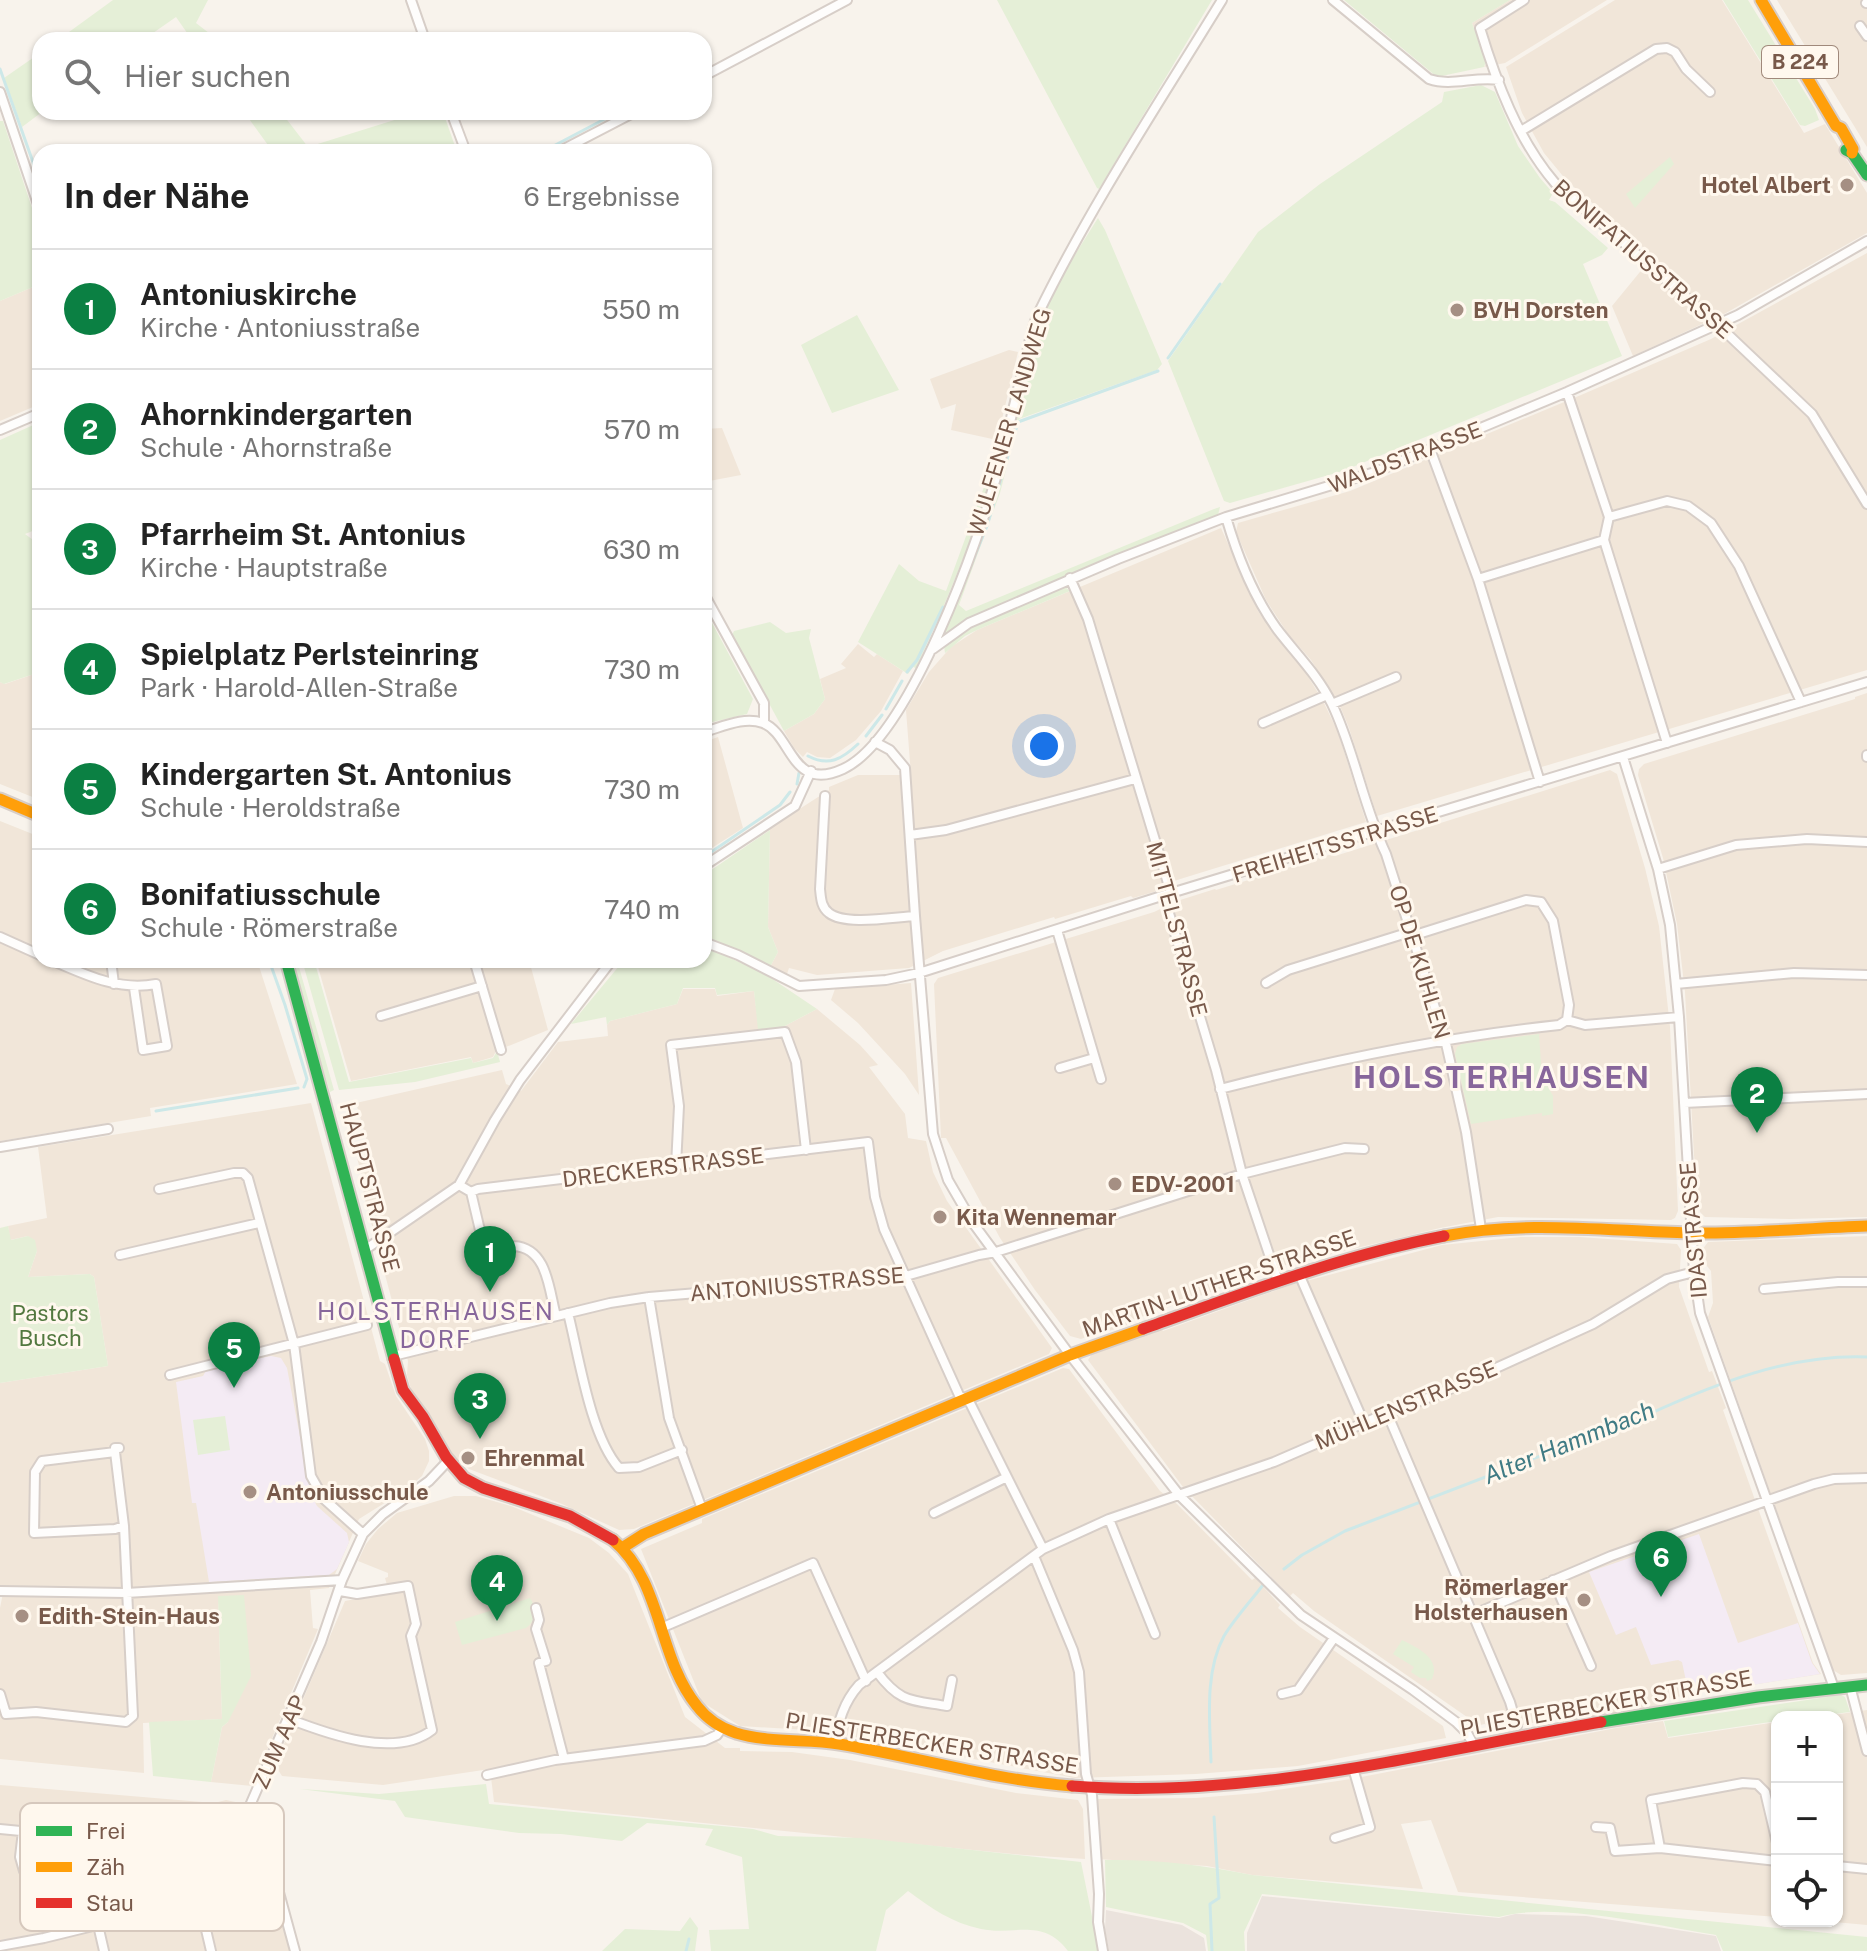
<!DOCTYPE html>
<html lang="de">
<head>
<meta charset="utf-8">
<style>
  body { margin:0; font-family:"Public Sans",sans-serif; background:#f2f2f2; color:#222 }
  .controls { position:absolute; right:24px; bottom:24px; display:grid; overflow:hidden; border-radius:16px; box-shadow:0 2px 6px #0004 }
  .controls button { width:72px; height:72px; display:grid; place-items:center; padding:0; border:0; border-bottom:2px solid #e0e0e0; background:#fff; color:#222; font:40px sans-serif }
  .you { position:absolute; left:1044px; top:746px; width:28px; height:28px; margin:-20px; border:6px solid #fff; border-radius:50%; background:#1a73e8; box-shadow:0 0 0 12px #1a73e833 }
  .badge { display:grid; place-items:center; width:52px; height:52px; border-radius:50%; background:#0b8043; color:#fff; font-size:26px; font-weight:700 }
  .pin { position:absolute; translate:-50% -66px; filter:drop-shadow(0 2px 4px #0008) }
  .pin::after { content:''; position:absolute; top:42px; width:28px; height:24px; background:inherit; clip-path:polygon(0 0,100% 0,50% 100%) }
  .list { margin:0; padding:0; list-style:none }
  h2 { display:flex; justify-content:space-between; align-items:center; height:104px; margin:0; padding:0 32px; font-size:34px }
  h2 small { font-size:26px; font-weight:400; color:#767676 }
  .list li { display:grid; grid-template-columns:52px 1fr auto; gap:24px; align-items:center; box-sizing:border-box; height:120px; padding:0 32px; border-top:2px solid #e0e0e0 }
  .list b { display:block; font-size:30px; white-space:nowrap }
  .list p { margin:0; font-size:26px; white-space:nowrap; color:#767676 }
  .list em { font-size:26px; font-style:normal; color:#767676 }
  .icon { flex:none; width:44px; height:44px; fill:none; stroke:currentColor; stroke-width:2; stroke-linecap:round; stroke-linejoin:round }
  .map { position:relative; flex:none; width:1867px; height:1951px; overflow:hidden }
  .search { position:absolute; background:#fff; box-shadow:0 2px 6px #0004; left:32px; top:32px; width:680px; height:88px; display:flex; align-items:center; gap:20px; box-sizing:border-box; padding:0 28px; border-radius:24px; color:#767676; font-size:30px }
  .panel { position:absolute; background:#fff; box-shadow:0 2px 6px #0004; left:32px; top:144px; width:680px; height:824px; border-radius:24px }
  .map>svg:first-child { display:block }
</style>
</head>
<body>
<div class="map">
<svg width="1867" height="1951" viewBox="0 0 1867 1951">
  <rect width="100%" height="100%" fill="#f8f3ec"/>
  <path fill="#f1e6d9" d="M1510,0h97l-102,63 -21,4 2,-3 -14,-41z
    M1615,0h107l82,133 21,-9 42,69v40l-141,80 -93,43 -21,-50 41,-50 -86,-75 -23,-28 -22,-40 -16,-46z
    M1777,0h90v147z
    M1867,253v417l-490,146 -28,-88 -9,-22 -29,-46 -23,-26 -22,-34 -30,-68 2,-9 112,-32 231,-96 130,-56z
    M40,284v120l-40,17v-120z
    M1009,350l9,2 -21,88 -46,-10 5,-26 -15,5 -11,-30z
    M722,428l19,47 -37,7v-53z
    M1221,528l37,83 18,26 30,36 17,28 15,31 28,90 -189,58 -20,11 -24,7 -2,-2 -76,23 -1,-2 -111,34 -34,17 -92,7 -28,-7 -2,6 -17,-7 8,-15 -10,-25 2,-99 59,-38v-3l29,-12h53l-5,-65 23,-38 22,-25 26,-17z
    M858,644l16,13 3,-3 26,17 -22,40 -25,29 -26,18 -13,-1 -10,-5 -4,5 -9,-9 -10,-17 30,-17 11,-15 -5,-20 26,-11 -5,-4z
    M40,672v128l-40,-16v-102l5,2z
    M1867,693v524l-77,2 -85,-2 -5,-5 -6,-57 -9,-163 -8,-68 -14,-66 -25,-83 1,-6 5,-5 211,-65v-2z
    M718,737l25,91 -39,25v-111z
    M1610,770l7,4 28,94 14,58 11,101 8,184 -3,7 -4,2 -173,-3 -58,11 -154,37 -159,57v3l-18,6 -1,-2 -27,10 -11,-3 -35,-46 -35,-52 -54,-100h-5l-7,-154 4,-6 216,-66 23,-11 38,-12 1,1 113,-35 6,1z
    M0,821l40,16v123h217l40,124 -147,24 1,8 -151,25z
    M316,960h213l19,70 -52,21 -3,6 -20,6 -2,-6 -120,24z
    M911,983l8,112 -14,-21 -47,-51 -27,-23 4,-11z
    M683,989h32l2,7 37,-5 5,39 24,-3 34,-18 43,36 18,20 -9,2 36,47 3,24 18,3 7,31 14,29 105,147 -3,6 -415,175 -15,1 -57,-26 -93,-35 -16,-14 -40,-59 -6,-21 1,-14 -45,-169 3,-2 -11,-39 14,-3 -13,-45 146,-33 4,14 15,7 37,-49 50,-6 -1,-11 3,-4 67,-17z
    M311,1103l69,258 5,3 11,32 29,43 4,12v10l-7,15 -15,13 -48,30 -30,69 -19,2 3,38 5,1 -66,157 -41,-4 11,-55 6,-5 -10,-125 4,122 -79,4 1,50 -144,-14v-151l4,-20 -4,-1v-204l108,-17 -14,-89 -4,-3 -62,3 9,-26 -9,-15 -18,4 -2,-14 39,-8 -9,-71z
    M1867,1236v437l-26,2 -8,-5 -125,-353 5,-14 -2,-32 -8,-10 -1,-11 6,-8z
    M1521,1237h59l97,7 4,6 -2,37 30,85 3,-1 14,37 -3,2 90,253 8,11 -157,25 1,5 -106,20 -2,-6 -68,14 -4,-8 -5,1 -13,-8 -153,-106 -21,-18 -3,3 -107,-109 -95,-127 4,-6 69,-26 2,3 128,-46 151,-40z
    M1063,1368l6,1 91,122 17,13 75,76 3,-2 25,27 -2,3 22,19 143,99 3,12 -148,28 -102,8 -121,4 -252,-47 -83,-5 -38,-24 -61,-153 61,-26v-4z
    M454,1496h22l35,10 78,32 20,15 19,21 57,143 40,31h15v3l52,1 58,8 166,33 62,7 5,9 2,50 -61,-4 -530,-53 -4,-33 -107,16 -101,-9 -7,-11 70,-164 54,-10 -12,-6 -2,-7 3,-1v-4l-30,-12 8,-17 12,-15 19,-16z
    M1867,1710v215l-44,-4h14v-204h-18z
    M1663,1721l5,17 109,-16v195l-319,-25 -27,-72 -30,4 22,65 -171,-14 -45,-9 -110,-7 -4,-60 103,-1 61,-5 94,-14 265,-51z
    M0,1785l214,18 12,-3 19,4 -17,43 38,19 27,85h-293z"/>
  <path fill="#ebe3dd" d="M1262,1896l237,22 16,-4 71,2 130,20 5,15h-474v-18z
    M1106,1910l76,15 22,13 2,13h-97l-4,-21z"/>
  <path fill="#f4ebf4" d="M271,1356l10,2 6,10 24,127 6,11 30,27 2,9 -12,27 -8,6 -120,7 -13,-79h-4l-16,-121 27,-6 4,-7z
    M1699,1534l39,109 60,-20 14,40 8,11 -131,21 -7,-33 -4,-2 -27,5 -15,-38 -20,8 -27,-63z"/>
  <path fill="#e5efd7" d="M113,0h95l-12,23 22,17h-26l-16,-23 -33,23h-85z
    M997,0h215l-113,189 -2,-1z
    M1344,0h166l-38,23 14,38 -2,6 -47,10z
    M1723,0h25l67,109 4,11 -14,6 -5,-1z
    M40,53v59h2l-20,15 -18,-49z
    M1481,85l14,7 23,54 22,32 13,15 -4,7 6,2 53,46 -6,7 -19,9 39,92 -279,115 -113,32 -6,-2 -56,-140 90,-129 62,-48 122,-82 2,-10z
    M244,112h37l27,35 112,-35h23l14,40h-184z
    M0,121h3l37,111v52l-40,17z
    M1670,157l4,7 -39,44 -9,-14z
    M1098,218l7,12 57,134 -5,6 -138,49 -19,74 -41,112 7,6 248,-102 6,-2 -2,8 -225,93 -25,13 -29,20 32,-82 71,-242 19,-40z
    M857,315l42,75 -67,23 -31,-68z
    M40,422v106l-15,6 15,11v127l-36,12 -4,-2v-242z
    M1002,423l4,1c-20,84 -52,161 -88,240l-2,4 -3,-1 -5,7 -50,-32 41,-78 20,17 27,10 38,-104z
    M1064,586l6,5 -93,39 -12,6 -20,17 -1,-7 28,-20z
    M704,608l49,91 -6,15 -43,10z
    M770,622l16,11 25,-4 -2,9 16,61 -11,15 -30,17 -52,-96 2,-4z
    M770,830l-2,97 10,25 -8,15 -66,-30v-62z
    M704,946l61,28 52,35 -34,18 -25,3 -4,-39 -37,4 -2,-7h-32l-6,16 -67,17 -3,4 -1,-8 -35,7 53,-64h80z
    M290,960h7l37,130 -4,2z
    M302,960h12l35,122 122,-24 2,5 20,-5 4,-7 3,11 -85,20 -76,8z
    M1539,1034l3,42 11,20v18l-11,2v-3l-71,11 -16,-70 2,-7 5,-3z
    M8,1226l3,14 17,-4 7,4 2,11 -9,26 62,-3 4,3 14,89 -108,17v-155z
    M225,1416l5,34 -32,5 -5,-35z
    M244,1595l7,81 -23,46 -6,5 -11,55 -58,-6 -4,-54 73,-3 -4,-123z
    M530,1598c7,10 7,22 -4,30l-64,17 -7,-23z
    M1402,1640c16,8 39,18 30,39l-5,2 -1,-3h-6l-9,-6 3,-5 -21,-13z
    M1841,1695l4,2 5,15 -40,5h-33v4l-109,16 -4,-16z
    M486,1784l3,20 264,25 25,7 85,2 218,24 18,89h-31c-26,-34 -53,-15 -87,-22 -29,-6 -50,-21 -73,-38l-22,19 -10,41h-165l-2,-21 40,-1 -7,-72 -37,-12 8,-16 -66,-6 -25,18 -61,-7 -42,-1 -114,-16 -10,-16 -95,-12 79,5z
    M1105,1860c50,-1 98,5 147,15l615,62v14h-144l-7,-16c-58,-9 -162,-34 -217,-18l-237,-23 -18,38 1,19h-37l-2,-16 -23,-12 -77,-16z
    M690,1917l8,11 -3,23h-93l23,-22 55,2z"/>
  <g fill="none" stroke-linecap="round" stroke-linejoin="round">
    <path stroke="#cde8e8" stroke-width="3" d="M704,68l6,-3
      M0,69l40,113
      M542,152l76,-40
      M1168,358l52,-74
      M955,605l32,-79 31,-104 140,-51
      M907,672l10,-12 26,-53
      M886,709l16,-28
      M866,736l16,-21
      M808,756c21,11 34,3 50,-12
      M797,784l2,-11
      M704,857l76,-52 10,-13
      M269,960l16,45 22,74 -3,8
      M156,1111l142,-23
      M1284,1569l18,-14 43,-24 302,-116c70,-32 143,-61 220,-58
      M1211,1762c-1,-40 -7,-89 13,-126 11,-18 26,-34 39,-51
      M686,1951l3,-12
      M1212,1951l-2,-47 9,-6 -5,-81"/>
    <g stroke="#d7cec8" stroke-width="12">
      <path id="street" d="M411,0l14,40
        M1333,0l96,79c23,8 45,-3 70,1
        M1524,0l-44,28c16,53 38,112 75,155l163,142 94,89 55,90
        M1866,3l1,-1
        M1860,26l7,10
        M704,76l143,-76
        M0,92l40,118
        M451,112l15,40
        M1521,131l135,-82 11,-1 8,4 11,17 24,23
        M558,152l77,-40
        M1567,392l42,125
        M0,430l40,-17
        M1430,449l48,130 62,203
        M1226,517c11,38 28,80 51,112 19,25 41,46 55,75 23,48 31,102 54,150l59,185 21,93 15,97
        M1070,578l18,41 83,274 -3,17 48,160 26,104 36,107
        M1478,579l126,-39
        M704,594l60,109v20
        M933,649l36,-26 149,-64 108,-42 149,-45 192,-80 171,-77 129,-74
        M1332,704l64,-27
        M1263,723l64,-28
        M704,732c18,-5 40,-16 59,-9 29,11 28,70 80,46 67,-31 137,-232 156,-302 9,-35 17,-71 26,-106 4,-15 6,-33 13,-47 53,-109 121,-211 184,-314
        M875,742l15,8 15,18 10,148 18,218 15,46 25,43 97,132 110,141 121,119 112,75 43,32 11,11 7,13
        M1667,743l-63,-203 5,-23 58,-16 21,5 23,17 28,43 62,136
        M1867,755v2
        M1623,757l35,112 12,56 9,92 15,255 6,41 134,375
        M825,796l-5,93c1,9 1,18 9,24 16,13 65,4 86,3
        M910,835l36,-5 189,-51
        M704,866l91,-60 16,-35
        M1658,869l78,-24 71,-6 60,3
        M1057,930l44,149
        M1412,936l114,-36 15,2 12,19 16,84 -2,15
        M0,937l40,18
        M704,942l34,13 61,31 87,-6 33,-7 252,-80 696,-211
        M51,960c35,15 67,31 105,24l11,62 -24,4 -9,-62
        M111,960l3,24
        M474,960l27,90
        M1266,983l22,-13 122,-38
        M1676,984l118,-11 73,2
        M381,1016l101,-30
        M1060,1068l34,-10
        M1220,1089c112,-29 224,-52 339,-64l8,-5 18,5 94,-8
        M1684,1103l183,-9
        M0,1147l108,-18
        M676,1166l3,-60 -8,-61 114,-13 11,30 10,88
        M459,1185l12,7 7,-3 390,-47 7,55 9,32 75,166 11,8 73,146
        M159,1189l75,-16h9l5,5 46,166 17,132 13,23 39,35
        M471,1192l12,51c12,5 19,2 31,3 34,2 35,45 42,70
        M366,1249l93,-64 36,-65 25,-40 92,-120
        M120,1255l139,-32
        M1299,1274l65,149
        M1764,1289l74,-7h29
        M649,1297l20,121 33,91
        M568,1313c11,43 22,122 51,155l20,-1 43,-17
        M393,1356l217,-53 39,-6 257,-21 73,-21 17,-3 246,-78 103,-26 19,1
        M170,1375l197,-50
        M1387,1413l123,289 7,24
        M115,1452l-73,9 -7,11 -1,61 81,-4 9,-3
        M934,1513l73,-36
        M1109,1519l46,115
        M1034,1556l39,94 6,22 7,102 6,21 7,99 -1,28 5,29
        M1553,1580l38,86
        M0,1591l126,2 216,-13
        M536,1608l3,12 -3,9 10,32 -7,2 25,96
        M1472,1615l139,-59 203,-72 20,-5 33,-1
        M661,1628l152,-65 53,118
        M877,1672c23,31 34,28 70,34l5,-26
        M1850,1686l17,65
        M0,1694l6,20 30,-2 90,10 7,-6 -9,-190 -9,-74v-4h4
        M1282,1694l16,-4 36,-52
        M289,1719c39,15 106,40 143,11l-21,-94 5,-12 -8,-38 -51,8 -17,-3
        M834,1744c5,-23 9,-41 25,-59l184,-136 66,-30 165,-57 113,-49 54,-20 152,-69 74,-45 27,-7
        M487,1775l68,-15 149,-19 13,-6 5,-7
        M1596,1827l14,1 5,23 45,-3 117,13
        M0,1829l134,13 16,70
        M23,1831l-3,26 4,14
        M1335,1838l35,-11 -17,-59
        M134,1842l29,2
        M234,1845l37,18 24,88
        M1660,1848l-9,-48 92,-17 14,1 8,8 12,51
        M1837,1866l30,3
        M199,1900l12,51
        M98,1925l6,26
        M0,1946l44,-8 155,-38 16,-14 106,-244 21,-62 21,-46 20,-20 46,-33 18,-19"/>
    </g>
    <g stroke="#d8cec8" stroke-width="15">
      <path id="fast" d="M1846,150l6,3 15,22
        M286,960l108,399
        M1601,1722l157,-25 109,-12"/>
    </g>
    <g stroke="#d8cec8" stroke-width="15">
      <path id="slow" d="M1761,0l75,126 5,2 12,21 -1,4
        M0,799l40,17
        M1444,1236c81,-16 162,-5 245,-3 59,1 119,-5 178,-7
        M613,1540c50,42 44,117 84,166 10,13 24,22 39,27 33,10 70,6 103,11 78,13 154,36 233,42
        M622,1548l22,-14 426,-179 73,-26"/>
    </g>
    <g stroke="#d8cec8" stroke-width="15">
      <path id="jam" d="M1143,1329c99,-35 197,-73 301,-93
        M394,1359l9,31 20,27 23,40 18,21 19,10 87,28 43,24
        M1072,1786c178,14 356,-34 529,-64"/>
    </g>
    <use href="#street" stroke="#fefdfc" stroke-width="8"/>
    <use href="#fast" stroke="#30b455" stroke-width="11"/>
    <use href="#slow" stroke="#ff9f0a" stroke-width="11"/>
    <use href="#jam" stroke="#e5322d" stroke-width="11"/>
  </g>
  <g fill="#a58f83" stroke="#fff8ee" stroke-width="3">
    <circle cx="1847" cy="185" r="8"/>
    <circle cx="1457" cy="310" r="8"/>
    <circle cx="1115" cy="1184" r="8"/>
    <circle cx="940" cy="1217" r="8"/>
    <circle cx="468" cy="1458" r="8"/>
    <circle cx="250" cy="1492" r="8"/>
    <circle cx="1584" cy="1600" r="8"/>
    <circle cx="22" cy="1616" r="8"/>
  </g>
  <g text-anchor="middle" stroke-width="6" stroke-linejoin="round" paint-order="stroke">
    <rect fill="#fff8ee" stroke="#a0897b" stroke-width="2" x="1762" y="46" width="76" height="32" rx="6"/>
    <g font-size="20" font-weight="bold" fill="#78594a">
      <text x="1800" y="69">B 224</text>
    </g>
    <g font-size="22" font-weight="bold" fill="#78594a" stroke="#fff8ee" text-anchor="start">
      <text x="1831" y="193" text-anchor="end">Hotel Albert</text>
      <text x="1473" y="318">BVH Dorsten</text>
      <text x="1131" y="1192">EDV-2001</text>
      <text x="956" y="1225">Kita Wennemar</text>
      <text x="484" y="1466">Ehrenmal</text>
      <text x="266" y="1500">Antoniusschule</text>
      <text x="1568" y="1595" text-anchor="end">Römerlager<tspan x="1568" dy="25">Holsterhausen</tspan></text>
      <text x="38" y="1624">Edith-Stein-Haus</text>
    </g>
    <g font-size="22" fill="#78594a" stroke="#fff8ee">
      <text transform="translate(1643 259) rotate(41)" y="8">BONIFATIUSSTRASSE</text>
      <text transform="translate(1009 422) rotate(-73)" y="8">WULFENER LANDWEG</text>
      <text transform="translate(1405 457) rotate(-21)" y="8">WALDSTRASSE</text>
      <text transform="translate(1335 844) rotate(-17)" y="8">FREIHEITSSTRASSE</text>
      <text transform="translate(1177 929) rotate(75)" y="8">MITTELSTRASSE</text>
      <text transform="translate(1420 962) rotate(73)" y="8">OP DE KUHLEN</text>
      <text transform="translate(663 1167) rotate(-7)" y="8">DRECKERSTRASSE</text>
      <text transform="translate(370 1187) rotate(75)" y="8">HAUPTSTRASSE</text>
      <text transform="translate(1693 1230) rotate(-95)" y="8">IDASTRASSE</text>
      <text transform="translate(1219 1283) rotate(-19)" y="8">MARTIN-LUTHER-STRASSE</text>
      <text transform="translate(797 1284) rotate(-5)" y="8">ANTONIUSSTRASSE</text>
      <text transform="translate(1406 1405) rotate(-23)" y="8">MÜHLENSTRASSE</text>
      <text transform="translate(1606 1703) rotate(-10)" y="8">PLIESTERBECKER STRASSE</text>
      <text transform="translate(279 1742) rotate(-66)" y="8">ZUM AAP</text>
      <text transform="translate(932 1743) rotate(9)" y="8">PLIESTERBECKER STRASSE</text>
    </g>
    <g font-size="22" fill="#52783f" stroke="#fff8ee">
      <text x="50" y="1321">Pastors<tspan x="50" dy="25">Busch</tspan></text>
    </g>
    <g font-size="24" letter-spacing="2" fill="#87669b" stroke="#fff8ee">
      <text x="436" y="1320">HOLSTERHAUSEN<tspan x="436" dy="28">DORF</tspan></text>
    </g>
    <g font-size="24" font-style="italic" fill="#407b84" stroke="#fff8ee">
      <text transform="translate(1569 1443) rotate(-22)" y="8">Alter Hammbach</text>
    </g>
    <g font-size="30" font-weight="bold" letter-spacing="2" fill="#87669b" stroke="#fff8ee">
      <text x="1502" y="1088">HOLSTERHAUSEN</text>
    </g>
  </g>
  <rect x="20" y="1803" width="264" height="128" rx="12" fill="#fff8ee" stroke="#d6c8bd" stroke-width="2"/>
  <rect x="36" y="1826" width="36" height="10" fill="#30b455"/>
  <rect x="36" y="1862" width="36" height="10" fill="#ff9f0a"/>
  <rect x="36" y="1898" width="36" height="10" fill="#e5322d"/>
  <g font-size="22" fill="#78594a">
    <text x="86" y="1839">Frei</text>
    <text x="86" y="1875">Zäh</text>
    <text x="86" y="1911">Stau</text>
  </g>
</svg>
<div class="controls">
<button>+</button>
<button>−</button>
<button><svg class="icon" aria-label="locate" viewBox="0 0 24 24"><circle cx="12" cy="12" r="6"/><path d="M12 2v4M12 18v4M2 12h4M18 12h4"/></svg></button>
</div>
<div class="you"></div>
<div class="pin badge" style="left:490px;top:1292px">1</div>
<div class="pin badge" style="left:1757px;top:1133px">2</div>
<div class="pin badge" style="left:480px;top:1439px">3</div>
<div class="pin badge" style="left:497px;top:1621px">4</div>
<div class="pin badge" style="left:234px;top:1388px">5</div>
<div class="pin badge" style="left:1661px;top:1597px">6</div>
<div class="search"><svg class="icon" aria-label="search" viewBox="0 0 24 24"><circle cx="10" cy="10" r="6"/><path d="M15 15l6 6"/></svg>Hier suchen</div>
<section class="panel">
<h2>In der Nähe<small>6 Ergebnisse</small></h2>
<ul class="list">
<li><span class="badge">1</span><div><b>Antoniuskirche</b><p>Kirche · Antoniusstraße</p></div><em>550 m</em></li>
<li><span class="badge">2</span><div><b>Ahornkindergarten</b><p>Schule · Ahornstraße</p></div><em>570 m</em></li>
<li><span class="badge">3</span><div><b>Pfarrheim St. Antonius</b><p>Kirche · Hauptstraße</p></div><em>630 m</em></li>
<li><span class="badge">4</span><div><b>Spielplatz Perlsteinring</b><p>Park · Harold-Allen-Straße</p></div><em>730 m</em></li>
<li><span class="badge">5</span><div><b>Kindergarten St. Antonius</b><p>Schule · Heroldstraße</p></div><em>730 m</em></li>
<li><span class="badge">6</span><div><b>Bonifatiusschule</b><p>Schule · Römerstraße</p></div><em>740 m</em></li>
</ul>
</section>
</div>
</body>
</html>
